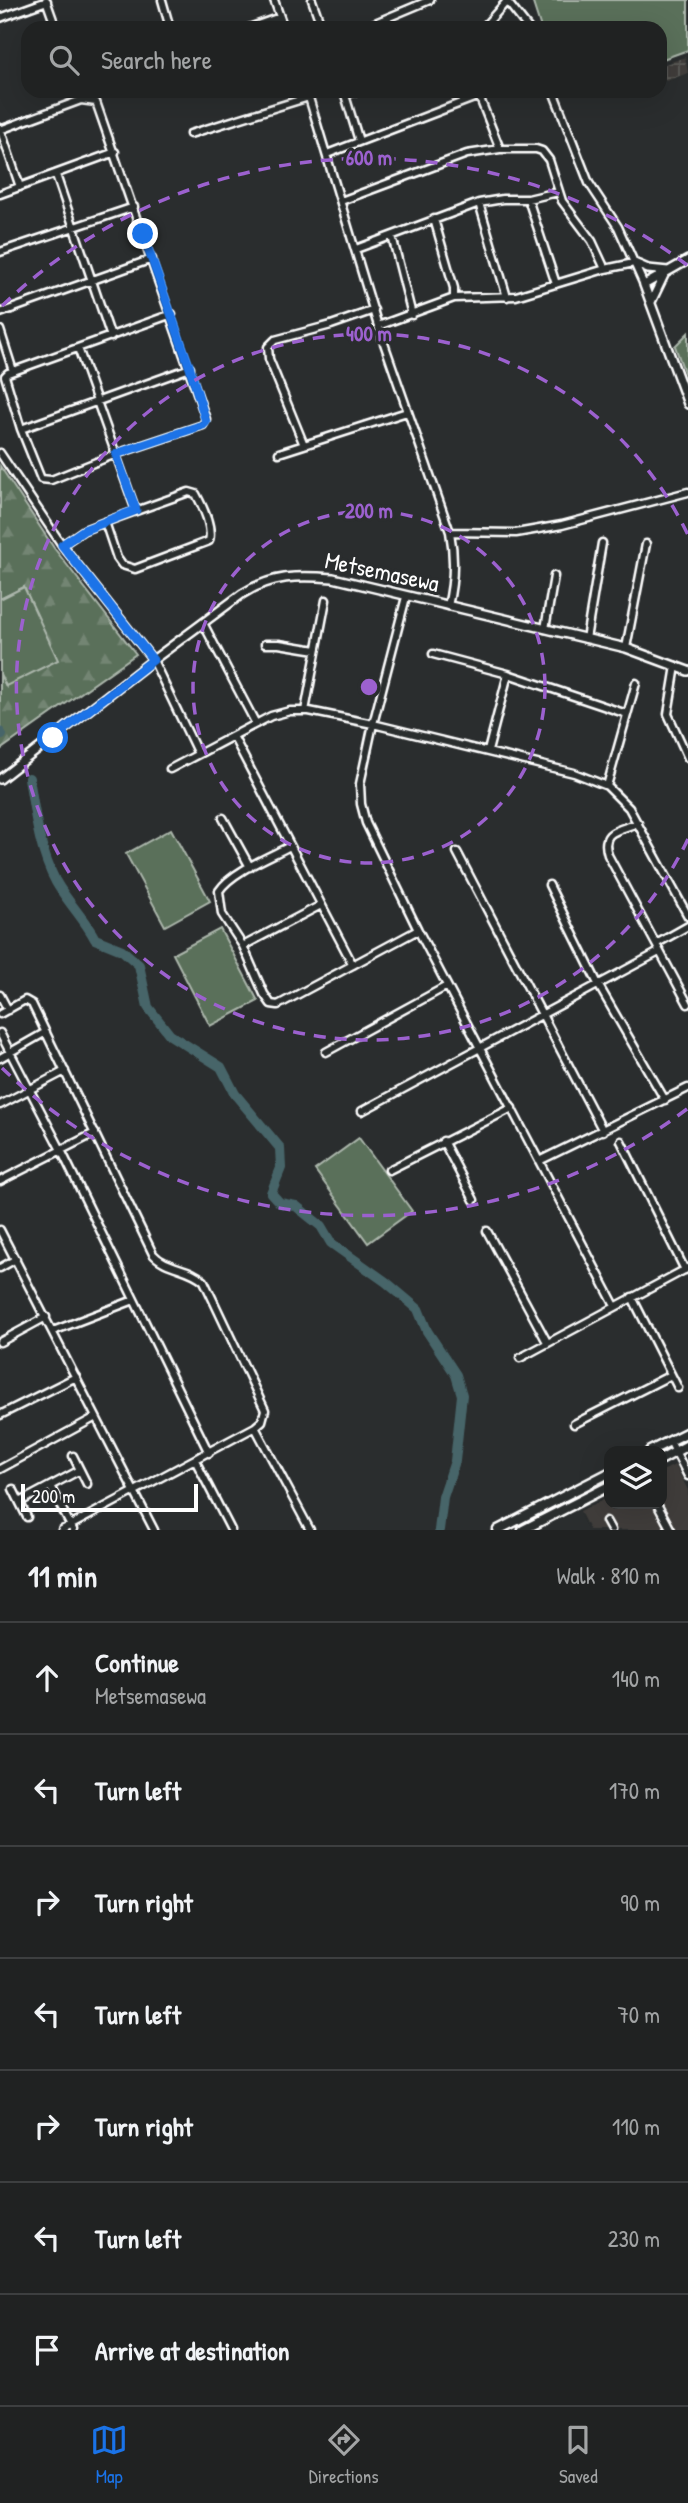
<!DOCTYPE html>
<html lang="en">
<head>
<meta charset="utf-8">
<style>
  body { margin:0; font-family:"Patrick Hand",sans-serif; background:#282a2a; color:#f1f3f6 }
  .controls { position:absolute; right:21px; bottom:21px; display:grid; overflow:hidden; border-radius:14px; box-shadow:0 7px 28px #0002 }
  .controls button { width:63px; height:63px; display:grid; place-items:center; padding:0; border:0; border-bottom:2px solid #3d3f40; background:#202222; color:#f1f3f6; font:35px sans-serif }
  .scale { position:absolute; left:21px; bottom:18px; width:177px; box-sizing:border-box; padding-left:7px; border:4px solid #fff; border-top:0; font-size:19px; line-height:24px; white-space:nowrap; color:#fff; -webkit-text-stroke:5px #2a2d2e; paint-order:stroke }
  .stop { position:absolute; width:21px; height:21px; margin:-16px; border:5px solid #1a73e8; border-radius:50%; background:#fff }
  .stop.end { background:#1a73e8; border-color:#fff; box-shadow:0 2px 7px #0008 }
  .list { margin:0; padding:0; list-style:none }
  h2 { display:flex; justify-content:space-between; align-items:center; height:91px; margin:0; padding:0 28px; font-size:30px }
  h2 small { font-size:23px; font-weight:400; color:#a2a4a5 }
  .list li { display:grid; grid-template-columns:46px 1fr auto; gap:21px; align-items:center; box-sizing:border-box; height:112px; padding:0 28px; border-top:2px solid #3d3f40 }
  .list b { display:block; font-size:26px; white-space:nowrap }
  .list p { margin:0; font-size:23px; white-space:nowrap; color:#a2a4a5 }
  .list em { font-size:23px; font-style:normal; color:#a2a4a5 }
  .icon { flex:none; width:38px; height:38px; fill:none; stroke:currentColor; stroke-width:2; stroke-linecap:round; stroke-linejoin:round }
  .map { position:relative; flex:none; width:688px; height:1530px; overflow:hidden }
  .search { position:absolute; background:#202222; box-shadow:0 7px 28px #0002; left:21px; right:21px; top:21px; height:77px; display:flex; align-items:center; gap:18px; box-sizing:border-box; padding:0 24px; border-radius:21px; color:#a2a4a5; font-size:26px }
  .sheet { height:875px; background:#202222 }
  nav { display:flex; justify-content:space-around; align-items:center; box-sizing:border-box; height:98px; border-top:2px solid #3d3f40; background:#202222; font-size:19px; color:#a2a4a5 }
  nav a { display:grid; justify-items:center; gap:4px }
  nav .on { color:#1a73e8 }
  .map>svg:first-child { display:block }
</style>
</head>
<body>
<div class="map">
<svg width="688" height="1530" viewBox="0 0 688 1530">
  <defs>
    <pattern id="industrial-grid" width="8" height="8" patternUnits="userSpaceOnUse" patternTransform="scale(1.75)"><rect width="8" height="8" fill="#3f3e3a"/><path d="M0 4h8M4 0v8" fill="none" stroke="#5c5b58"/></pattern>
    <pattern id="forest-firs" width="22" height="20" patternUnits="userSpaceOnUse" patternTransform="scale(1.75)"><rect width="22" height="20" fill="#5a6f5a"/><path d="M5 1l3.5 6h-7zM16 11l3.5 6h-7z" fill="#738573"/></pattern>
  </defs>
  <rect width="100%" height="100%" fill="#2a2d2e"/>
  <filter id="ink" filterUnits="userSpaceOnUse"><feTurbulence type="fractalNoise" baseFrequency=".0143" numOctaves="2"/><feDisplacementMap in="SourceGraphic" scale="14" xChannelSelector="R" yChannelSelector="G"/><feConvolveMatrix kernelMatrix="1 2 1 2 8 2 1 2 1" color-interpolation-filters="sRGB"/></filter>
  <g filter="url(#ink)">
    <path fill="#3f3e3a" d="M675,1465l13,25v40h-99l-9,-19 29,-14v7h53v-33z"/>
    <path fill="url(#industrial-grid)" d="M685,57l3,16 -22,8 -6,-15z"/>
    <path fill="url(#forest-firs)" stroke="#acb7ac" stroke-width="2" d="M0,466l54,82 82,106 -136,96v-76l6,12 18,-99 -24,12z"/>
    <path fill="#5a6f5a" stroke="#acb7ac" stroke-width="2" d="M532,0h156v50l-28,10v-32h-119z
      M688,333v50l-13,-37z
      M24,587l34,73 -52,26 -6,-12v-75z
      M171,829l39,72 -45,25 -39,-72z
      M220,929l38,72 -48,25 -37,-72z
      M359,1138l53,73 -44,32 -53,-73z"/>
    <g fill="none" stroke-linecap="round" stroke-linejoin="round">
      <path stroke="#476569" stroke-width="10" d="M0,732l2,3
        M29,778c6,35 10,72 27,104 12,21 29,37 39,57l27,11 17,15 9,42 22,28 51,32 14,27 45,54 1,20 -10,25 9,10 16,3 25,20 10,17 55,39 32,27 9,22 29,44 6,20 -7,66 -12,36 -4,33"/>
      <g stroke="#fff" stroke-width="11">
        <path id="minor" d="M46,0l10,28
          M162,0l8,28
          M274,0l10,28
          M312,0l10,28
          M506,0l22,28
          M0,18l47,-17
          M249,28l31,-11
          M363,28l67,-28
          M483,28l24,-27
          M307,91l71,235 72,206c5,26 4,49 -2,74
          M356,91l-11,4 14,46
          M477,91l23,58
          M553,91l36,92 29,44 26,58
          M0,128l20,59
          M0,130l81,-30 15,2 110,317 -3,6 -87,29 -65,26 -10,-1 -20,-50 -16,-53 3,-3 164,-59
          M190,134l119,-37
          M327,154l152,-58
          M56,175l55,162
          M0,194l115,-42
          M528,199l28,85
          M341,201l126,-47 33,-5h36l6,2 7,9 13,41 30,40 13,28
          M479,203l28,94
          M392,236l20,79
          M356,249l123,-46 24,-4h25l30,-7
          M0,252l134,-45
          M454,298l62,-2 89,-27 29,-6
          M0,313l152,-54
          M378,326l76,-28v-10l-20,-69
          M0,330l13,41
          M78,348l58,163
          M21,429l169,-61
          M304,445l-35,-86 -1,-12 7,-7 56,-15 43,-15
          M0,453l62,92 91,115 45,94
          M279,453l128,-41
          M189,492l7,2c7,13 17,33 13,47l-74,28 -13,-4 -5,-7 -12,-36z
          M450,532l66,1 46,-8 126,-33
          M62,545l22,-15 21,-8
          M406,597l-33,127 -13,60 1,20 5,19 52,107 197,376
          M203,623l53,101
          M545,629l9,-53
          M586,639l16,-96
          M265,644h14l37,6
          M626,648l20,-104
          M433,654l75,20 119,40
          M676,666l-8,48 20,44
          M305,711l21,-111
          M233,736l120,229
          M488,751l20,-77
          M170,769l101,-53 19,-5h19l64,13 201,49 33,13 22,22 59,108
          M607,786l29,-103
          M223,818l27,49
          M638,823c-20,8 -38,7 -30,32l80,149
          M290,846c-21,11 -59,26 -71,45l3,23 21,32 21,48 7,10 7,1 140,-75
          M457,852l146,279
          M549,885l50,101 66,114
          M656,944l32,-18
          M243,946l78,-41
          M0,995l8,15
          M0,1014l25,-14 7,4 121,250c13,15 37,13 51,27l61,129 -3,11 -7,6 -193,103
          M0,1033l61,117 148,303
          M326,1052l121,-66
          M0,1058l46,-26
          M0,1105l65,-34
          M362,1111l297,-159
          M443,1141l31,59
          M621,1141l64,129
          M539,1161l149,-73
          M389,1170l123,-62
          M0,1181l95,-48
          M0,1230l154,300
          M487,1231l60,111
          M0,1268l16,-9
          M632,1297l46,91
          M53,1331l81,-31
          M0,1342l46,-25
          M520,1358l168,-90
          M0,1415l76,-38
          M574,1424l97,-49
          M255,1427l55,103
          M670,1441l18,35
          M73,1456l14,28
          M195,1460l36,70
          M0,1469l96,-52
          M50,1486l23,44
          M13,1489l14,28
          M20,1502l60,-32
          M657,1504l14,26
          M606,1521l5,9"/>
      </g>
      <g stroke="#fff" stroke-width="12">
        <path id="tertiary" d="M688,260l-44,25 44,119
          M634,263l14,6 20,2
          M651,302l13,-27
          M0,779l153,-119 89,-66c30,-19 57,-19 91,-16l293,70 62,23"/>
      </g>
      <g stroke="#fff" stroke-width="13">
        <path id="secondary" d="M650,1451l38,-19
          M662,1459l26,-14
          M498,1530l111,-57
          M523,1530l86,-44"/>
      </g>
      <use href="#minor" stroke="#2a2d2e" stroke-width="6"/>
      <use href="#tertiary" stroke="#2a2d2e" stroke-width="7"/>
      <use href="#secondary" stroke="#2a2d2e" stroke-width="8"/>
    </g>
  </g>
  <g fill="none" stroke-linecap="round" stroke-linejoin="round" filter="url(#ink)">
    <path stroke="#1a73e8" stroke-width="9" d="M53,738l100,-78 -91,-115 22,-15 52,-20 -20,-56 87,-29 3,-3 -16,-54 -47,-134"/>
  </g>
  <g fill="none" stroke="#9c61cf" stroke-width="3.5" stroke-dasharray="12 9">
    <circle cx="369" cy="687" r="176"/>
    <path d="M688 839A353 353 0 1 1 688 535"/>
    <path d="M687 1109A529 529 0 0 1 2 1068M2 306A529 529 0 0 1 687 265"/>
  </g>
  <g text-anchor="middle" stroke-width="6" stroke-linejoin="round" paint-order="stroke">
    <g font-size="24" fill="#fff" stroke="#2a2d2e">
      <text transform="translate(382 572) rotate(12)" y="8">Metsemasewa</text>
    </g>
  </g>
  <circle cx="369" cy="687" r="10" fill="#9c61cf" stroke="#2a2d2e" stroke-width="3.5"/>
  <g font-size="21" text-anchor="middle" font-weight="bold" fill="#9c61cf" stroke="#2a2d2e" stroke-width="6" stroke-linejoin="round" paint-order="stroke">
    <text x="369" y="165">600 m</text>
    <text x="369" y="341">400 m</text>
    <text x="369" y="518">200 m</text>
  </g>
</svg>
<div class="controls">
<button><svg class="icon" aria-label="layers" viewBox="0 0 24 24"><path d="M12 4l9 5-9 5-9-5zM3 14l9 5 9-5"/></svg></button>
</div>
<div class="scale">200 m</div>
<div class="stop" style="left:53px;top:738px"></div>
<div class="stop end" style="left:143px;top:234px"></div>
<div class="search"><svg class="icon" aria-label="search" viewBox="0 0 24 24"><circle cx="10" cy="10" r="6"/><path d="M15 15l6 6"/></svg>Search here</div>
</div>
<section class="sheet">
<h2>11 min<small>Walk · 810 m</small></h2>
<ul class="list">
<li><svg class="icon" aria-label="ahead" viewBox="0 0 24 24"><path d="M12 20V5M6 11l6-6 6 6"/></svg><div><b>Continue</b><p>Metsemasewa</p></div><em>140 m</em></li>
<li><svg class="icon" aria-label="left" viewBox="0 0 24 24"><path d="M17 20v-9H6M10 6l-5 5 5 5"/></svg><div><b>Turn left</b></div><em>170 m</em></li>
<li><svg class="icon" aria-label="right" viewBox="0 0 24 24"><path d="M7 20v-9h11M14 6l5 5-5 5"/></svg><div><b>Turn right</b></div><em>90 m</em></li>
<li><svg class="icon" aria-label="left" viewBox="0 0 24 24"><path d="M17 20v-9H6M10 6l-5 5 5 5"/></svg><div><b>Turn left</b></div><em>70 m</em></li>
<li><svg class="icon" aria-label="right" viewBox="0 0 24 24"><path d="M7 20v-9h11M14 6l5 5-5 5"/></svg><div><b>Turn right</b></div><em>110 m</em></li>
<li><svg class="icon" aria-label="left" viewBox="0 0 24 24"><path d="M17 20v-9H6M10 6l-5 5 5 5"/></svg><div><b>Turn left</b></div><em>230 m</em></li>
<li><svg class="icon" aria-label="arrive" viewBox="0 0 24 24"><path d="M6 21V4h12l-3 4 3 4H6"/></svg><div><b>Arrive at destination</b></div></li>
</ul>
</section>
<nav>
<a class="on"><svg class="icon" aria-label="map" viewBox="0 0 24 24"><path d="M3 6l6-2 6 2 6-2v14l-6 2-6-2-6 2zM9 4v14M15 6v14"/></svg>Map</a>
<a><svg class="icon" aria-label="directions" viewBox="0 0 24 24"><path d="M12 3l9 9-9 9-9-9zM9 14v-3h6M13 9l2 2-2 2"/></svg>Directions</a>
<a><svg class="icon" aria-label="saved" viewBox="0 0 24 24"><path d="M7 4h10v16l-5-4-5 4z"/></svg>Saved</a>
</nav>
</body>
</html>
